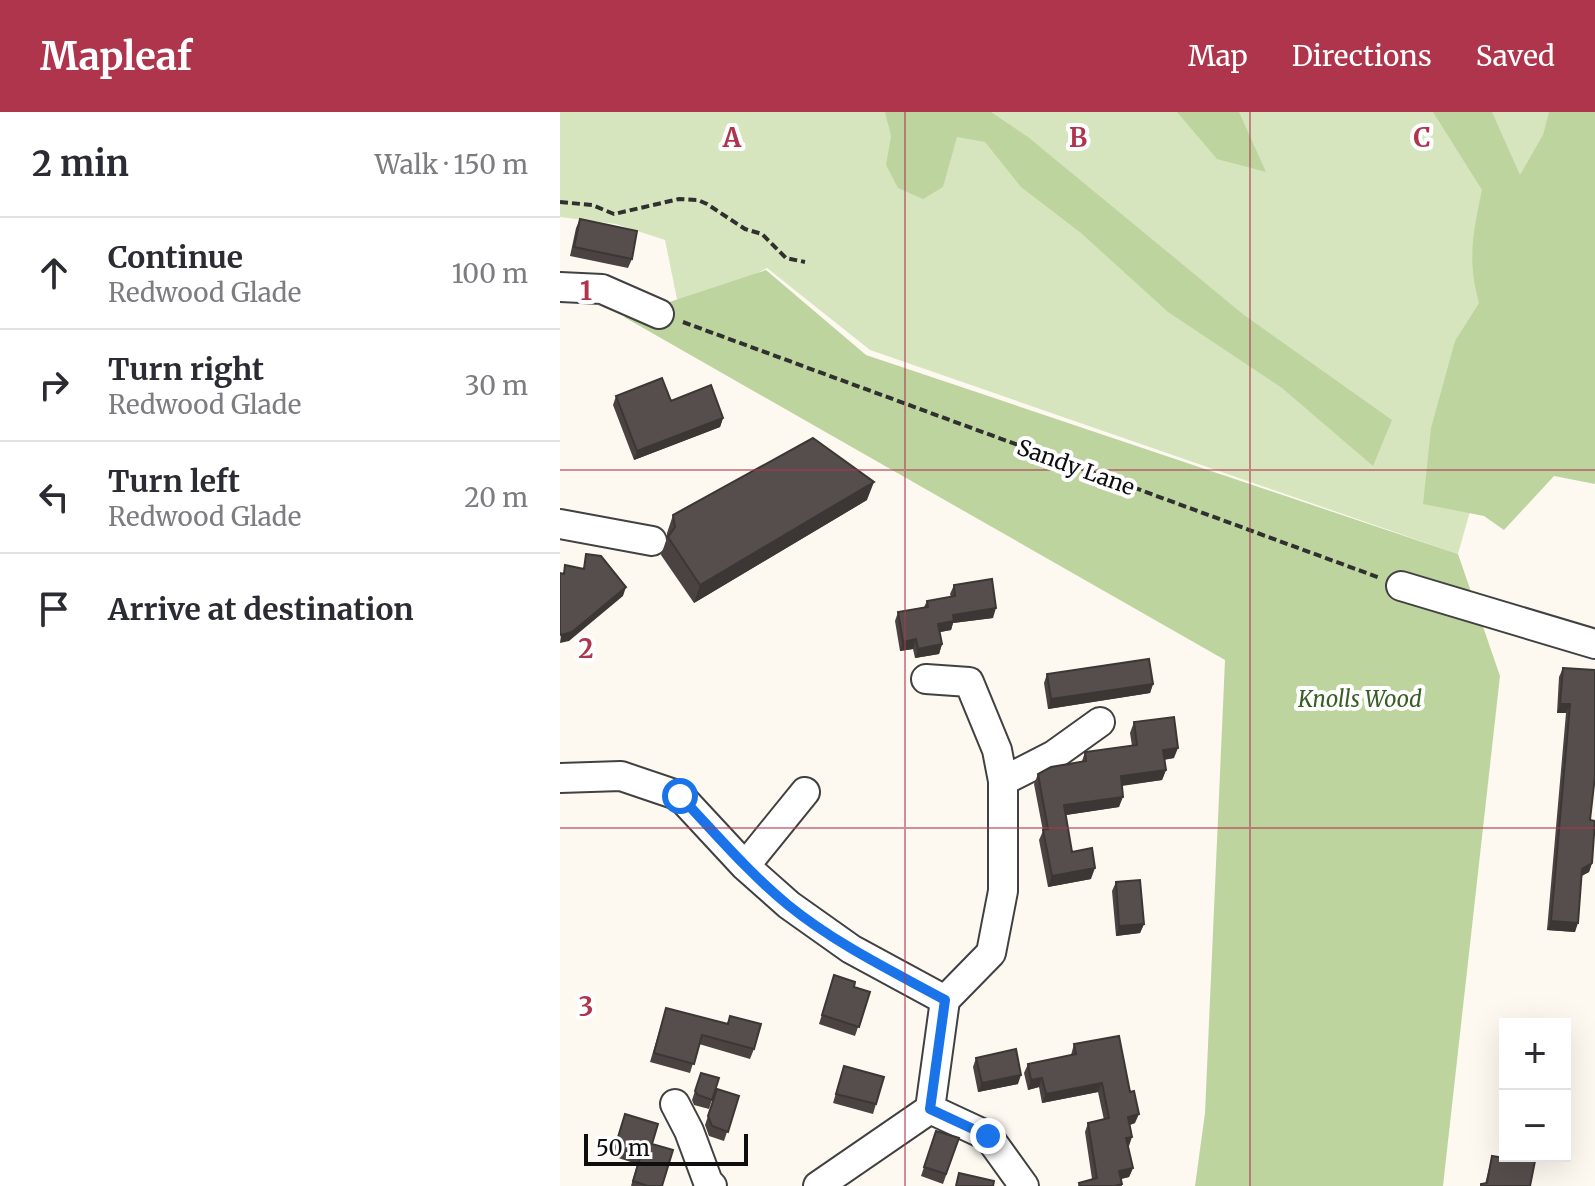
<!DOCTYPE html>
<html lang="en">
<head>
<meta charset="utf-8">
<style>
  body { margin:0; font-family:Merriweather,serif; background:#f7f7f7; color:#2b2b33 }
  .controls { position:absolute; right:24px; bottom:24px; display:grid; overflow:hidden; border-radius:0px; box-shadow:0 8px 32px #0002 }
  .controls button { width:72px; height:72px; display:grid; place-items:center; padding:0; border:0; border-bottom:2px solid #e1e1e2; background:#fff; color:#2b2b33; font:40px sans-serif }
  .scale { position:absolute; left:24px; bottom:20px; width:164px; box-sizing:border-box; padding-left:8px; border:4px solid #0e0e0e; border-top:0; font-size:22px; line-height:28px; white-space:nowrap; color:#0e0e0e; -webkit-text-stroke:6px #fff; paint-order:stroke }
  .stop { position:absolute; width:24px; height:24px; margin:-18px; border:6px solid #1a73e8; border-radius:50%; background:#fff }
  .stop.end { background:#1a73e8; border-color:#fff; box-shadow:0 2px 8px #0008 }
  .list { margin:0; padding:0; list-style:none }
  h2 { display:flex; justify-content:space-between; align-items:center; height:104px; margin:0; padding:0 32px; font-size:34px }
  h2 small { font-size:26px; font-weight:400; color:#7c7c81 }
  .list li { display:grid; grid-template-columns:52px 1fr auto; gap:24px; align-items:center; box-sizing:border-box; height:112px; padding:0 32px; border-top:2px solid #e1e1e2 }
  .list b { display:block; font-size:30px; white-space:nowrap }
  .list p { margin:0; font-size:26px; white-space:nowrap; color:#7c7c81 }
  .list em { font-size:26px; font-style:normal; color:#7c7c81 }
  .icon { flex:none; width:44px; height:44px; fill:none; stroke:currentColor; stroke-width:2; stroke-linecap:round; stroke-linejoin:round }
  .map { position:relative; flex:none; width:1035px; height:1074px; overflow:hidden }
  header { display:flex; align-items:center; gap:48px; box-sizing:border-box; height:112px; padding:0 40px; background:#af354c; color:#fff }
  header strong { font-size:38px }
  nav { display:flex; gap:44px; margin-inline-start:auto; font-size:28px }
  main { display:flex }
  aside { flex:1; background:#fff }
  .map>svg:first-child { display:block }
</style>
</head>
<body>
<header>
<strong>Mapleaf</strong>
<nav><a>Map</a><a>Directions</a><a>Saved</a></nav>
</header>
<main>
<aside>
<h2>2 min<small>Walk · 150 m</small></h2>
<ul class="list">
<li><svg class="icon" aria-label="ahead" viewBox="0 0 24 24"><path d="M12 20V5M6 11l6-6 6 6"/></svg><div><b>Continue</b><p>Redwood Glade</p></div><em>100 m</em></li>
<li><svg class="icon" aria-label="right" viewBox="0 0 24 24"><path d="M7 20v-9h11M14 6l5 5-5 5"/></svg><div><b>Turn right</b><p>Redwood Glade</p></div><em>30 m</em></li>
<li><svg class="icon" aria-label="left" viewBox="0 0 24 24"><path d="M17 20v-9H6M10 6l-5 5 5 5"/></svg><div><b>Turn left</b><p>Redwood Glade</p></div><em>20 m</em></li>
<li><svg class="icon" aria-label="arrive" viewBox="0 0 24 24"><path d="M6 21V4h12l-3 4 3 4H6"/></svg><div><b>Arrive at destination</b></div></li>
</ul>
</aside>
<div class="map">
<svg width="1035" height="1074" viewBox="0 0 1035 1074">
  <rect width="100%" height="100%" fill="#fdf9f1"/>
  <path fill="#d7e5be" d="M0,0h1035l-87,265 -50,177 -588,-204 -103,-82 -87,46 -15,-74 -49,-16 -56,-7z"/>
  <path fill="#bed49f" d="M325,0h106l37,25 216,178 148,105 -19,46 -91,-78 -114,-76 -87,-79 -60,-46 -36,-45 -28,-5 -14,50 -20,12 -25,-11 -12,-23 5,-29z
    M617,0h62l27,60 -49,-13z
    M873,0h59l28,63 23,-40 6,-23h46v372l-41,-8 -50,54 -20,-14 -61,-12 8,-76 24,-87 24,-38c-12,-43 -6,-71 3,-113z
    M206,158l100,85 592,199 42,122 -57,510h-248l10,-73 20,-453 -601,-343z"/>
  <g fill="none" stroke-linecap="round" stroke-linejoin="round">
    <g stroke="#414141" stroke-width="32">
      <path id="minor" d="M0,175l42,2 57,25
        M0,412l92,17
        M841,474l194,58
        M366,567l43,3 28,68 6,31v110l-12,62 -46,47
        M0,666l61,-2 59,20 65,70 44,39 62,44 94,51 -15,109 -112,77
        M443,669l51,-26 46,-33
        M185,754l60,-74
        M115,992l14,27 19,51 4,4
        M370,997l58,27 36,50"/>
    </g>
    <path stroke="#303030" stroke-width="4" stroke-dasharray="8 4" stroke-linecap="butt" d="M0,90l32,3 22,9 65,-15 19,1 9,4 38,25 17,5 24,24 19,4
      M123,210l697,256"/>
    <use href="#minor" stroke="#fff" stroke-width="28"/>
  </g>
  <path fill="#4a4341" d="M20,107l52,40 -4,9 -58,-12 6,-28z
    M56,284l55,5 52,17 -3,9 -86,33 -21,-55z
    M307,388l-173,103 -33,-48 6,-17v-5l6,-18z
    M394,473l39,33 -40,5 -2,7 -11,2 2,12 -3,10 -24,4 -2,-9 -13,2 -5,-30 3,-9 26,-5 3,-6 24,-4 -1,-3z
    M1003,556l31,117 -4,35 2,43 -3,9 -8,4 -6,56 -28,-2 19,-217h-9l2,-36z
    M487,562l106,10 -3,9 -102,16 -4,-26z
    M574,610l40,36 -10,2 2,10 -4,10 -40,6 -3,21 -54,8 7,37 19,27 -43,8 -9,-47 4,-9 -9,-47 4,-10 44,-13 3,-9 47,-6 -2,-13z
    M556,770l28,42 -4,9 -24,3 -4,-45z
    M274,863l20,12 16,5 -15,44 -36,-12z
    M106,896l61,16 3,-8 24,33 -4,10 -51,-15 -9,29 -40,-11z
    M514,932l61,79 -5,2 -2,22 5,21 -4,9 -8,2 1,7h-44l1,-3 13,-4 -7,-47 3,-9 16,-3 -6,-28 -56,11 -3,-16 -11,3 -4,-17 4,-9 43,-9z
    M416,946l42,26 -40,8 -5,-25z
    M284,954l32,38 -3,10 -40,-11z
    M141,961l18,5 -10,31 -15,-4 -2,-5z
    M157,977l22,7 -15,45 -15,-5 -4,-11z
    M62,1011l30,21 10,42h-31l6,-22 -25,-8z
    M376,1019l23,7 -16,46 -22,-8z
    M945,1037l25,37h-50l1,-2h4l7,-28 10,2z"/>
  <path fill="#3c3735" d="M163,306l-3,9 -86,33 3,-9z
    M314,370l-7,18 -173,103 6,-18z
    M66,475l-3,9 -54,45 -9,2 1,-8z
    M436,496l-3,10 -40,5 -2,7 -16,3 3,-9 15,-9z
    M356,527l-3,10 -13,2 3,-9z
    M382,532l-3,10 -24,4 3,-9z
    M593,572l-3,9 -102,16 3,-10z
    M1000,592h10l-4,9h-9z
    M618,636l-4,10 -15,2 4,-10z
    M606,658l-4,10 -45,6 4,-10z
    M563,685l-4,10 -59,9 4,-11z
    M1032,751l-3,9 -11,6 4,-9z
    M535,756l-4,11 -43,8 4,-11z
    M991,809l27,2 -3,9 -28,-2z
    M584,812l-4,9 -24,3 3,-10z
    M461,963l-3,9 -40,8 4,-9z
    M482,966l-3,9 -11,3 3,-10z
    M542,971l-4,9 -56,11 4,-9z
    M579,1002l-4,9 -10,3 3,-9z
    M572,1025l-3,9 -6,2 3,-10z
    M573,1056l-4,9 -13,3 3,-9z"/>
  <path fill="#564e4c" stroke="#3c3735" stroke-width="2" d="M20,107l57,12 -5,28 -58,-12z
    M102,266l9,23 40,-16 12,33 -86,33 -21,-55z
    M253,326l61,44 -174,103 -32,-48 7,-10 -2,-12z
    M26,442l15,2 25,31 -54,45 -11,3 -1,-2v-60l4,1 1,-9 19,4z
    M432,467l4,29 -43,7 1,6 -16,3 4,20 -24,5 -2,-10 -13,3 -5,-30 30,-5 -1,-6 28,-5 -1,-11z
    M589,547l4,25 -102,15 -4,-25z
    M1003,556l32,2v106l-5,44 5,1 -3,42 -10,6 -4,54 -27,-2 19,-217h-10z
    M614,605l4,31 -15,2 3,20 -45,6 2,21 -59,8 8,47 20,-4 3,20 -43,8 -9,-46 5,-1 -10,-55 13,-7 35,-6 -1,-9 52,-7 -3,-23z
    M580,768l4,44 -25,2 -3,-44z
    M274,863l21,7 -1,5 16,5 -11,35 -37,-12z
    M106,896l62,16 2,-8 31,8 -7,25 -52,-14 -8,29 -40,-11z
    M559,924l11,56 4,-1 5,23 -11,3 4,20 -6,1 7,30 -14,3 3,13 -7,2h-35l-1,-3 18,-5 -9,-55 21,-5 -7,-35 -56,11 -4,-16 -11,2 -3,-16 48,-10 -2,-10z
    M456,937l5,26 -39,8 -6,-25z
    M284,954l40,11 -8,27 -40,-10z
    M141,961l18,5 -7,22 -14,-5 -3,-4z
    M157,977l22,7 -11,36 -16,-6 -4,-10z
    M65,1002l33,10 -6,20 21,6 -11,36h-14l-15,-5 8,-26 -26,-8z
    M376,1019l23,7 -13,36 -22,-7z
    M945,1039v5h31l-6,30h-49v-2l6,-1 5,-27 12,2z
    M399,1061l35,8 -1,5h-37z"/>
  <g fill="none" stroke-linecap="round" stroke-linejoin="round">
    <path stroke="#1a73e8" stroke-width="10" d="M120,684c35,37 69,77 108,109 48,39 104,66 157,95l-15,109 58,27"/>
  </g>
  <path fill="none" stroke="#af354c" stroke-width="2" stroke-opacity="0.55" d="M345,0v1074M690,0v1074M0,358h1035M0,716h1035"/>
  <g text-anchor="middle" stroke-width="8" stroke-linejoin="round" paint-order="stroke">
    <g font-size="22" fill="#0e0e0e" stroke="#fff">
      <text transform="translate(516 355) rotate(20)" y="8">Sandy Lane</text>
    </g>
    <g font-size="22" font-style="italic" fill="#395f25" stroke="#fff">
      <text x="800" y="595">Knolls Wood</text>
    </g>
  </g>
  <g font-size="26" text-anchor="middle" font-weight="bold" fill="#af354c" stroke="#fff" stroke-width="8" stroke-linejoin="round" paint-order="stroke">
    <text x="172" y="35">A</text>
    <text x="518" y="35">B</text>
    <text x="862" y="35">C</text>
    <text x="26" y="188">1</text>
    <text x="26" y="546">2</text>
    <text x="26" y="904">3</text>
  </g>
</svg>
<div class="controls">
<button>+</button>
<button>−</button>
</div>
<div class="scale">50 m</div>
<div class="stop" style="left:120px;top:684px"></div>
<div class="stop end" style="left:428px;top:1024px"></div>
</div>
</main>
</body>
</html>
